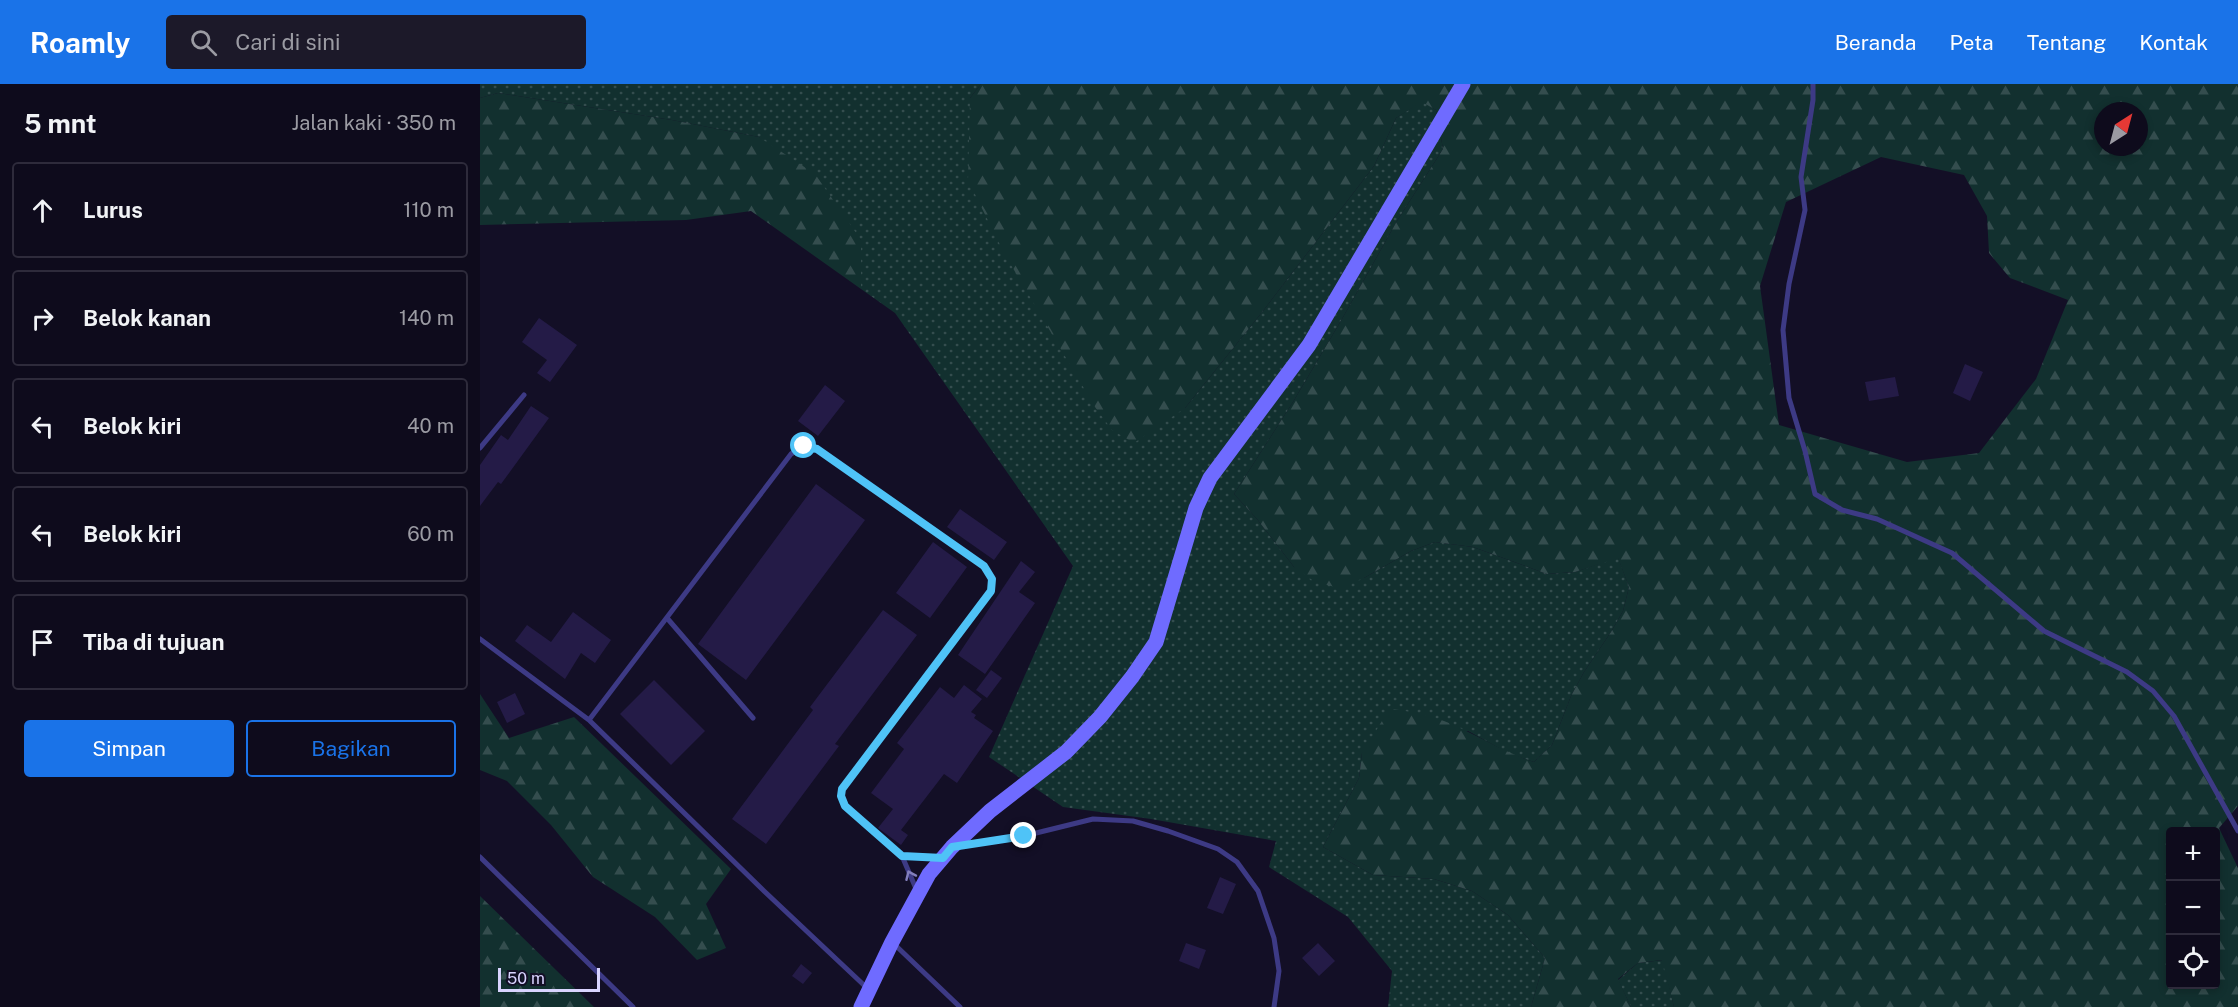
<!DOCTYPE html>
<html lang="id">
<head>
<meta charset="utf-8">
<style>
  body { margin:0; font-family:"Public Sans",sans-serif; background:#1c1929; color:#f1f3f6 }
  .controls { position:absolute; right:18px; bottom:18px; display:grid; overflow:hidden; border-radius:6px; box-shadow:0 3px 9px #0003 }
  .controls button { width:54px; height:54px; display:grid; place-items:center; padding:0; border:0; border-bottom:2px solid #2e2b3b; background:#0e0b1c; color:#f1f3f6; font:30px sans-serif }
  .compass { position:absolute; left:1614px; top:18px; width:54px; height:54px; border-radius:50%; background:#0e0b1c; box-shadow:0 3px 9px #0003; rotate:36deg }
  .scale { position:absolute; left:18px; bottom:15px; width:102px; box-sizing:border-box; padding-left:6px; border:3px solid #d9d4ff; border-top:0; font-size:16px; line-height:21px; white-space:nowrap; color:#d9d4ff; -webkit-text-stroke:4px #130f26; paint-order:stroke }
  .stop { position:absolute; width:18px; height:18px; margin:-14px; border:4px solid #4fc3f7; border-radius:50%; background:#fff }
  .stop.end { background:#4fc3f7; border-color:#fff; box-shadow:0 2px 6px #0008 }
  .list { margin:0; padding:0; list-style:none }
  h2 { display:flex; justify-content:space-between; align-items:center; height:78px; margin:0; padding:0 24px; font-size:26px }
  h2 small { font-size:20px; font-weight:400; color:#9b9ba3 }
  .list li { display:grid; grid-template-columns:39px 1fr auto; gap:18px; align-items:center; box-sizing:border-box; height:96px; margin:0 12px 12px; padding:0 12px; border:2px solid #2e2b3b; border-radius:6px }
  .list b { display:block; font-size:22px; white-space:nowrap }
  .list em { font-size:20px; font-style:normal; color:#9b9ba3 }
  .actions { display:flex; gap:12px; padding:18px 24px }
  .actions a { flex:1; padding:14px 0; border:2px solid #1a73e8; border-radius:6px; text-align:center; font-size:21px; color:#1a73e8 }
  .actions .main { background:#1a73e8; color:#fff }
  .icon { flex:none; width:33px; height:33px; fill:none; stroke:currentColor; stroke-width:2; stroke-linecap:round; stroke-linejoin:round }
  .map { position:relative; flex:none; width:1758px; height:923px; overflow:hidden }
  header { display:flex; align-items:center; gap:36px; box-sizing:border-box; height:84px; padding:0 30px; background:#1a73e8; color:#fff }
  header strong { font-size:28px }
  nav { display:flex; gap:33px; margin-inline-start:auto; font-size:21px }
  .search { width:420px; height:54px; background:#1c1929; display:flex; align-items:center; gap:15px; box-sizing:border-box; padding:0 21px; border-radius:6px; color:#9b9ba3; font-size:22px }
  main { display:flex }
  aside { flex:1; background:#0e0b1c }
  .map>svg:first-child { display:block }
</style>
</head>
<body>
<header>
<strong>Roamly</strong>
<div class="search"><svg class="icon" aria-label="search" viewBox="0 0 24 24"><circle cx="10" cy="10" r="6"/><path d="M15 15l6 6"/></svg>Cari di sini</div>
<nav><a>Beranda</a><a>Peta</a><a>Tentang</a><a>Kontak</a></nav>
</header>
<main>
<aside>
<h2>5 mnt<small>Jalan kaki · 350 m</small></h2>
<ul class="list">
<li><svg class="icon" aria-label="ahead" viewBox="0 0 24 24"><path d="M12 20V5M6 11l6-6 6 6"/></svg><div><b>Lurus</b></div><em>110 m</em></li>
<li><svg class="icon" aria-label="right" viewBox="0 0 24 24"><path d="M7 20v-9h11M14 6l5 5-5 5"/></svg><div><b>Belok kanan</b></div><em>140 m</em></li>
<li><svg class="icon" aria-label="left" viewBox="0 0 24 24"><path d="M17 20v-9H6M10 6l-5 5 5 5"/></svg><div><b>Belok kiri</b></div><em>40 m</em></li>
<li><svg class="icon" aria-label="left" viewBox="0 0 24 24"><path d="M17 20v-9H6M10 6l-5 5 5 5"/></svg><div><b>Belok kiri</b></div><em>60 m</em></li>
<li><svg class="icon" aria-label="arrive" viewBox="0 0 24 24"><path d="M6 21V4h12l-3 4 3 4H6"/></svg><div><b>Tiba di tujuan</b></div></li>
</ul>
<div class="actions"><a class="main">Simpan</a><a>Bagikan</a></div>
</aside>
<div class="map">
<svg width="1758" height="923" viewBox="0 0 1758 923">
  <defs>
    <pattern id="grass-dots" width="8" height="8" patternUnits="userSpaceOnUse" patternTransform="scale(1.5)"><rect width="8" height="8" fill="#12302f"/><path d="M2 2h.1M6 6h.1" fill="none" stroke="#344d4e" stroke-width="1.8" stroke-linecap="round"/></pattern>
    <pattern id="forest-firs" width="22" height="20" patternUnits="userSpaceOnUse" patternTransform="scale(1.5)"><rect width="22" height="20" fill="#12302f"/><path d="M5 1l3.5 6h-7zM16 11l3.5 6h-7z" fill="#344d4e"/></pattern>
  </defs>
  <rect width="100%" height="100%" fill="#130f26"/>
  <path fill="url(#grass-dots)" d="M0,0h501l-11,14 215,310 78,-97 111,-145 22,-48 26,-17 14,9 7,39 -46,72 -55,98 -49,83 -59,92 23,25 37,48 70,11 47,-27 24,-9 38,5 74,27 28,-2 43,-15 11,30 -6,24 -12,21 -27,40 -13,24 -19,49 -18,17 -24,-8 -42,-23 -106,22 -3,25 -36,69 50,28 61,4 38,12 36,24 37,43 -14,49h-143l4,-36 -44,-54 -79,-50 7,-26 -125,-22 -88,-12 -74,-50 84,-191 -178,-253 -34,-24v-49l-102,-103 -87,-17 -174,-27 -18,5z
    M1183,876l11,47h-43l-13,-27 20,-17z"/>
  <path fill="url(#forest-firs)" fill-rule="evenodd" d="M501,0h1257v722l-19,22 19,40v139h-564l-12,-47 -24,3 -20,16 13,28h-100l14,-49 -37,-43 -36,-24 -38,-12 -61,-4 -50,-28 36,-69 3,-25 20,-32 12,-12c17,3 34,6 50,12 31,12 58,31 90,41l18,-17 19,-49 13,-24 27,-40 12,-21 6,-24 -11,-29 -43,14 -28,2 -74,-27 -38,-5 -24,9 -47,27 -25,10 -24,-6 -21,-15 -37,-48 -23,-25 59,-92 49,-83 55,-98 46,-72 -7,-39 -14,-8 -26,16 -22,48 -111,145 -78,97 -51,35 -22,-13 -17,-23 -91,-154 -36,-73 2,-82zM1623,27h36v36h-36zM1401,73l83,18 23,41 2,37 21,25 58,22 -32,79 -57,74 -72,9 -128,-37 -19,-139 26,-84zM1690,748h46v152h-46z
    M18,9l174,27 87,17 56,37 46,66v49l-110,-78 -65,9 -206,5v-127z
    M0,610l29,44 65,-21 157,152 -25,35 20,44 -29,12 -42,-43 -62,-40 -42,-52 -44,-44 -27,-11z
    M0,812l114,111h-114z"/>
  <path fill="#241b47" d="M59,234l38,27 -27,37 -13,-9 10,-13 -25,-18z
    M1485,280l18,8 -13,29 -17,-8z
    M1415,293l4,19 -30,5 -4,-19z
    M345,301l20,16 -27,35 -20,-15z
    M51,322l18,12 -48,66 -3,-2 -18,24v-41l21,-30 7,5z
    M336,400l49,36 -119,160 -48,-36z
    M480,425l47,33 -13,18 -47,-33z
    M453,458l34,25 -37,51 -34,-25z
    M541,477l14,11 -16,20 16,11 -50,71 -27,-19z
    M403,526l34,25 -82,109 4,2 -73,98 -34,-25 81,-109 -3,-3z
    M93,528l38,28 -16,23 -14,-10 -16,26 -50,-38 12,-16 24,17z
    M511,586l11,8 -15,20 -11,-8z
    M174,596l51,51 -34,34 -51,-51z
    M484,601l18,14 -11,13 5,3 -2,3 19,13 -36,52 -13,-9 -43,56 7,5 -7,10 -23,-17 15,-19 -22,-16 33,-44 -7,-6 43,-56 14,11z
    M35,609l10,21 -18,9 -10,-21z
    M740,793l16,7 -13,30 -16,-6z
    M706,859l20,7 -7,19 -20,-8z
    M838,859l17,18 -16,15 -17,-18z
    M321,880l11,9 -9,11 -11,-8z"/>
  <g fill="none" stroke-linecap="round" stroke-linejoin="round">
    <path stroke="#3d3a85" stroke-width="5" d="M1333,0v16l-12,77 4,33 -16,74 -6,46 6,68 16,53 10,43 27,16 35,9 75,34 92,78 83,41 26,19 21,25 64,115
      M0,364l44,-53
      M187,534l86,100
      M0,555l109,81 175,171 103,97
      M109,636l202,-266 13,-8 13,3 167,117 8,13 -1,12 -149,198 -1,7 4,10 57,50 15,35
      M480,762l64,-10 69,-17 40,2 35,10 50,18 19,13 21,29 16,47 5,33 -5,36
      M422,772l37,2
      M0,773l153,150
      M413,859l67,64"/>
    <path stroke="#6f6bff" stroke-width="15" d="M381,923l31,-65 37,-68 23,-27 38,-36 76,-59 34,-35 32,-40 24,-35 40,-134 14,-30 99,-133 154,-261"/>
  </g>
  <defs><path id="oneway-chevron" d="M-2-3.5L2.5 0L-2 3.5" fill="none" stroke-width="1.6" stroke-linecap="round" stroke-linejoin="round" transform="scale(1.5)"/></defs>
  <use stroke="#837fbc" href="#oneway-chevron" transform="translate(430 791) rotate(-114)"/>
  <g fill="none" stroke-linecap="round" stroke-linejoin="round">
    <path stroke="#4fc3f7" stroke-width="8" d="M324,362l13,3 167,117 8,13 -1,12 -149,198 -1,7 4,10 57,50 41,2 9,-11 72,-11"/>
  </g>
</svg>
<div class="controls">
<button>+</button>
<button>−</button>
<button><svg class="icon" aria-label="locate" viewBox="0 0 24 24"><circle cx="12" cy="12" r="6"/><path d="M12 2v4M12 18v4M2 12h4M18 12h4"/></svg></button>
</div>
<svg class="compass" viewBox="-18 -18 36 36"><path d="M0-13l5 13h-10z" fill="#e53935"/><path d="M0 13l5-13h-10z" fill="#9b9ba3"/></svg>
<div class="scale">50 m</div>
<div class="stop" style="left:324px;top:362px"></div>
<div class="stop end" style="left:544px;top:752px"></div>
</div>
</main>
</body>
</html>
